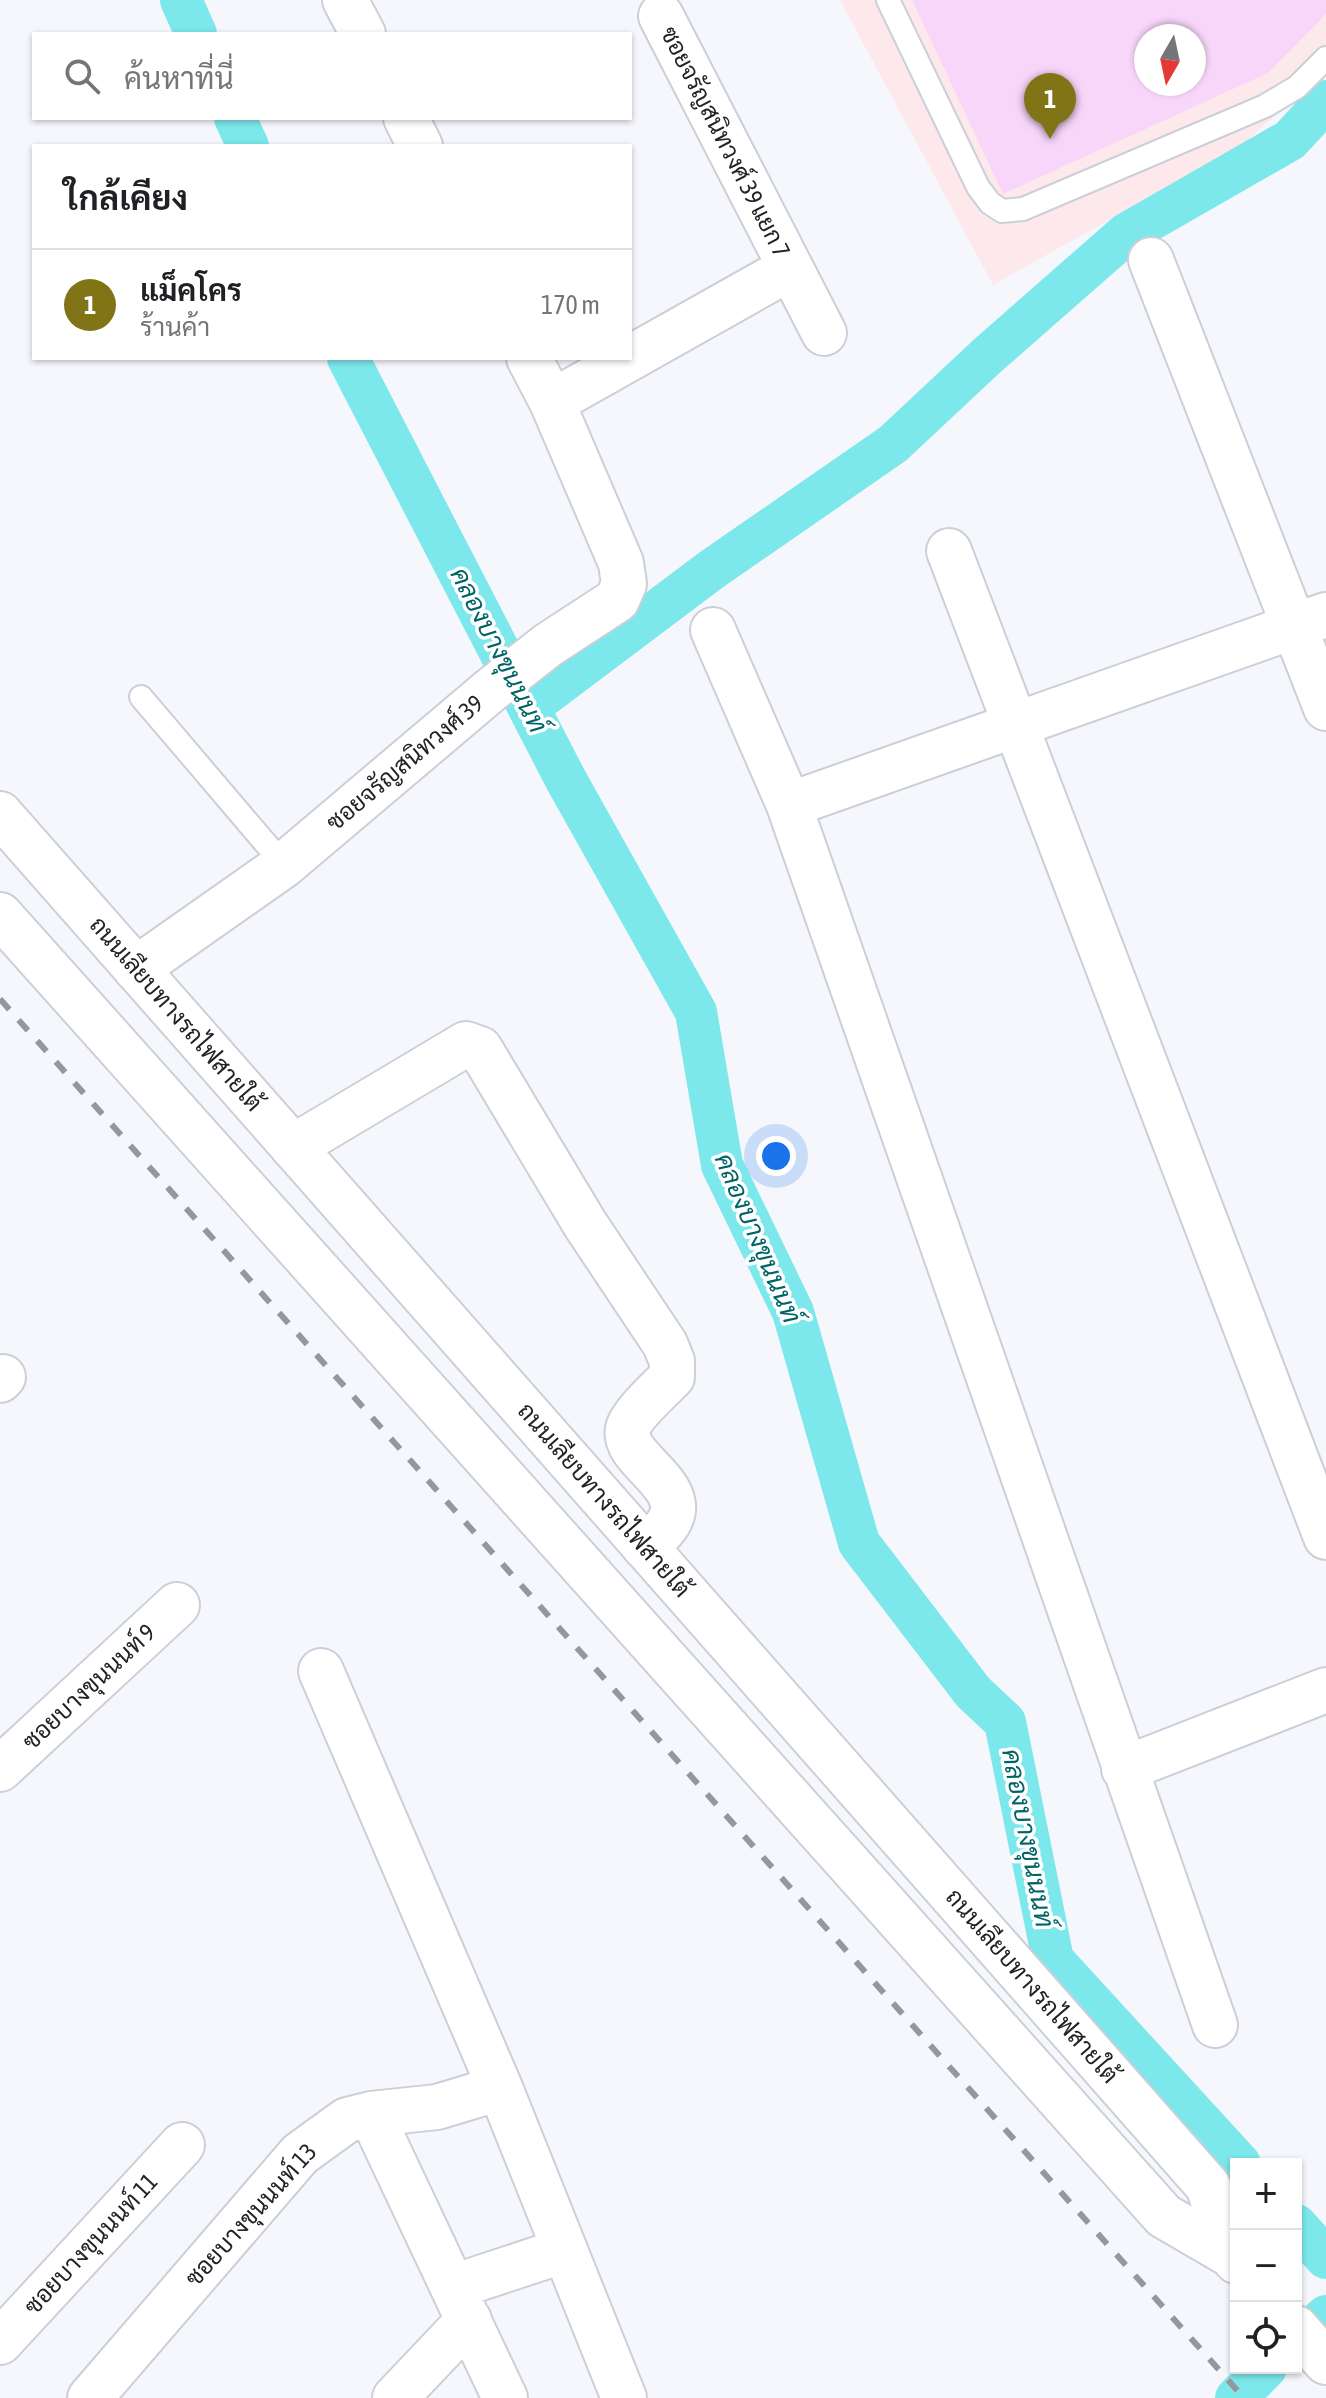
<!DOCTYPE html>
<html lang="th">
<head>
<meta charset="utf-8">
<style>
  body { margin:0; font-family:"Asap Condensed",Sarabun,sans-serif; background:#f6f6f6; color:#202124 }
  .controls { position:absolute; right:24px; bottom:24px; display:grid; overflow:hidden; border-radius:0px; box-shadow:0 2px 6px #0004 }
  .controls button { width:72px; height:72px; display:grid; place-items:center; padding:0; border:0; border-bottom:2px solid #e0e0e0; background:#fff; color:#202124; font:40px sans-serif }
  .compass { position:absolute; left:1134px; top:24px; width:72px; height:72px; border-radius:50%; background:#fff; box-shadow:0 2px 6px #0004; rotate:189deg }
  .you { position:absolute; left:776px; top:1156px; width:28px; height:28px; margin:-20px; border:6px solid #fff; border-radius:50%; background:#1a73e8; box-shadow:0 0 0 12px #1a73e833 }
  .badge { display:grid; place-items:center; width:52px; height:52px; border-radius:50%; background:#817417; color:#fff; font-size:26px; font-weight:700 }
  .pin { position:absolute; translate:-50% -66px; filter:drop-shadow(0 2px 4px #0008) }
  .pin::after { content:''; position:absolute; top:42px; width:28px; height:24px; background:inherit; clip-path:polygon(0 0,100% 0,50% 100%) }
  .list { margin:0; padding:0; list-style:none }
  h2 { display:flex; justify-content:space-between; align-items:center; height:104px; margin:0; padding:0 32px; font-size:34px }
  h2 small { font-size:26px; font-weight:400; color:#757577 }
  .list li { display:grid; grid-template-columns:52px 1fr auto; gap:24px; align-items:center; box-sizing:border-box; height:112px; padding:0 32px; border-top:2px solid #e0e0e0 }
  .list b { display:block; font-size:30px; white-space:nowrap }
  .list p { margin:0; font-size:26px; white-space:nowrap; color:#757577 }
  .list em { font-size:26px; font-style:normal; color:#757577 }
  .icon { flex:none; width:44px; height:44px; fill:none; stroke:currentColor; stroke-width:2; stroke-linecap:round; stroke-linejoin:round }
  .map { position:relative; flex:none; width:1326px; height:2398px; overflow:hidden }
  .search { position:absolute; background:#fff; box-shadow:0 2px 6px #0004; left:32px; top:32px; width:600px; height:88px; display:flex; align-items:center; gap:20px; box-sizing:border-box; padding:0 28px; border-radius:0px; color:#757577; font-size:30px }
  .panel { position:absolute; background:#fff; box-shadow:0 2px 6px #0004; left:32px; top:144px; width:600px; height:216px; border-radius:0px }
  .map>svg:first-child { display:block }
</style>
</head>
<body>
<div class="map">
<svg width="1326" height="2398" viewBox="0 0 1326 2398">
  <rect width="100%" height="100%" fill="#f6f7fd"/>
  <path fill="#fde8eb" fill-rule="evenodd" d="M840,0h486v70l-85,76 -248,139zM1146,36h48v48h-48z"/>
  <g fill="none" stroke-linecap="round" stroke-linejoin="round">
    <path stroke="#7ce8eb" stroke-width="42" d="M181,0l15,34
      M235,118l13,28
      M348,358l218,422 130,232 26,153 71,147 66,231 114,149 32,30 48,238 187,204
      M529,707l182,-137 182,-126 94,-88 139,-122 164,-94 36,-39
      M1296,2225l30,33
      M1296,2342l30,-26
      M1236,2398l30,-30"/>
  </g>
  <path fill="#f8d6fa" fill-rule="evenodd" d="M912,0h414v14l-58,59 -265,121zM1146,36h48v48h-48z"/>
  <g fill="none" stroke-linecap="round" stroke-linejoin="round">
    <g stroke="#cccfd8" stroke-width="26">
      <path id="service" d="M888,0l90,187 12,16 12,8 21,-2 242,-103 32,-19 29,-29
        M141,697l143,168"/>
    </g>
    <g stroke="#cccfd8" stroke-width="48">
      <path id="minor" d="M345,0l18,34
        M661,16l163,317
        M406,118l14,28
        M1151,260l175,448
        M552,402l238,-134
        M949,551l377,986
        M713,630l76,175 426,1220
        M789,805l537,-190
        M136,969l148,-104 208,-176 56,-44 69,-45 7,-16 -3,-21 -69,-161 -23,-44
        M293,1147l173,-103 14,5 105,175 80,120 7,17v16c-11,11 -41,38 -44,52 -8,37 93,65 16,117
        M0,1380l3,-3
        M321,1671l179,417 124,310
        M0,1769l177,-164
        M1124,1769l202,-79
        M371,2114l134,284
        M453,2287l112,-37
        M0,2342l182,-197
        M90,2398l210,-244 47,-34 24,-6 66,-7 63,-19
        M395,2398l74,-78"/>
    </g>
    <g stroke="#cccfd8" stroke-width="48">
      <path id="secondary" d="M0,814l1208,1372 23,69
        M0,915l1164,1301 67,39 5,6
        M1296,2328l30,34"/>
    </g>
    <use href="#service" stroke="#fff" stroke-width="22"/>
    <use href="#minor" stroke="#fff" stroke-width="44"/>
    <use href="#secondary" stroke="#fff" stroke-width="44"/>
    <path stroke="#96979c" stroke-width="6" stroke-dasharray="14 14" stroke-linecap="butt" d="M0,999l1244,1399"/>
  </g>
  <g text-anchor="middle" stroke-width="7" stroke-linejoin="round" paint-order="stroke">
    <g font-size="24" fill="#222326" stroke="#fff">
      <text transform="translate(725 142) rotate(63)" y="8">ซอยจรัญสนิทวงศ์ 39 แยก 7</text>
      <text transform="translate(405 763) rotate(-40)" y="8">ซอยจรัญสนิทวงศ์ 39</text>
      <text transform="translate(176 1014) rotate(49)" y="8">ถนนเลียบทางรถไฟสายใต้</text>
      <text transform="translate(604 1500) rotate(49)" y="8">ถนนเลียบทางรถไฟสายใต้</text>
      <text transform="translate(89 1687) rotate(-43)" y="8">ซอยบางขุนนนท์ 9</text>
      <text transform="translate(1032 1986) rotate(49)" y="8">ถนนเลียบทางรถไฟสายใต้</text>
      <text transform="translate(251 2215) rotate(-48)" y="8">ซอยบางขุนนนท์ 13</text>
      <text transform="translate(91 2244) rotate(-47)" y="8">ซอยบางขุนนนท์ 11</text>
    </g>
    <g font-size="26" font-style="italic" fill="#006366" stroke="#fff">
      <text transform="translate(499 650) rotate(63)" y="9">คลองบางขุนนนท์</text>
      <text transform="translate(758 1238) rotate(67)" y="9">คลองบางขุนนนท์</text>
      <text transform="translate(1028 1838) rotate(79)" y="9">คลองบางขุนนนท์</text>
    </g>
  </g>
</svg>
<div class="controls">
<button>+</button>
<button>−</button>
<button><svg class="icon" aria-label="locate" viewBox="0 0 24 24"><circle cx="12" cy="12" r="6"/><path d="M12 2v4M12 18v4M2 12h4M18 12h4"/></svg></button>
</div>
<svg class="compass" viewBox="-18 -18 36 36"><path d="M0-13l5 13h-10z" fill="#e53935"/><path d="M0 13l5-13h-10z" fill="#757577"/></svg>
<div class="you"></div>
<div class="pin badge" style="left:1050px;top:139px">1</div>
<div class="search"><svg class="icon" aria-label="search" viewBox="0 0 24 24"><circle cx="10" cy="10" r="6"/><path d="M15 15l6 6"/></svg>ค้นหาที่นี่</div>
<section class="panel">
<h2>ใกล้เคียง<small></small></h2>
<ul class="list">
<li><span class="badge">1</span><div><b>แม็คโคร</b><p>ร้านค้า</p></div><em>170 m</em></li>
</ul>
</section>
</div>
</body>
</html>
